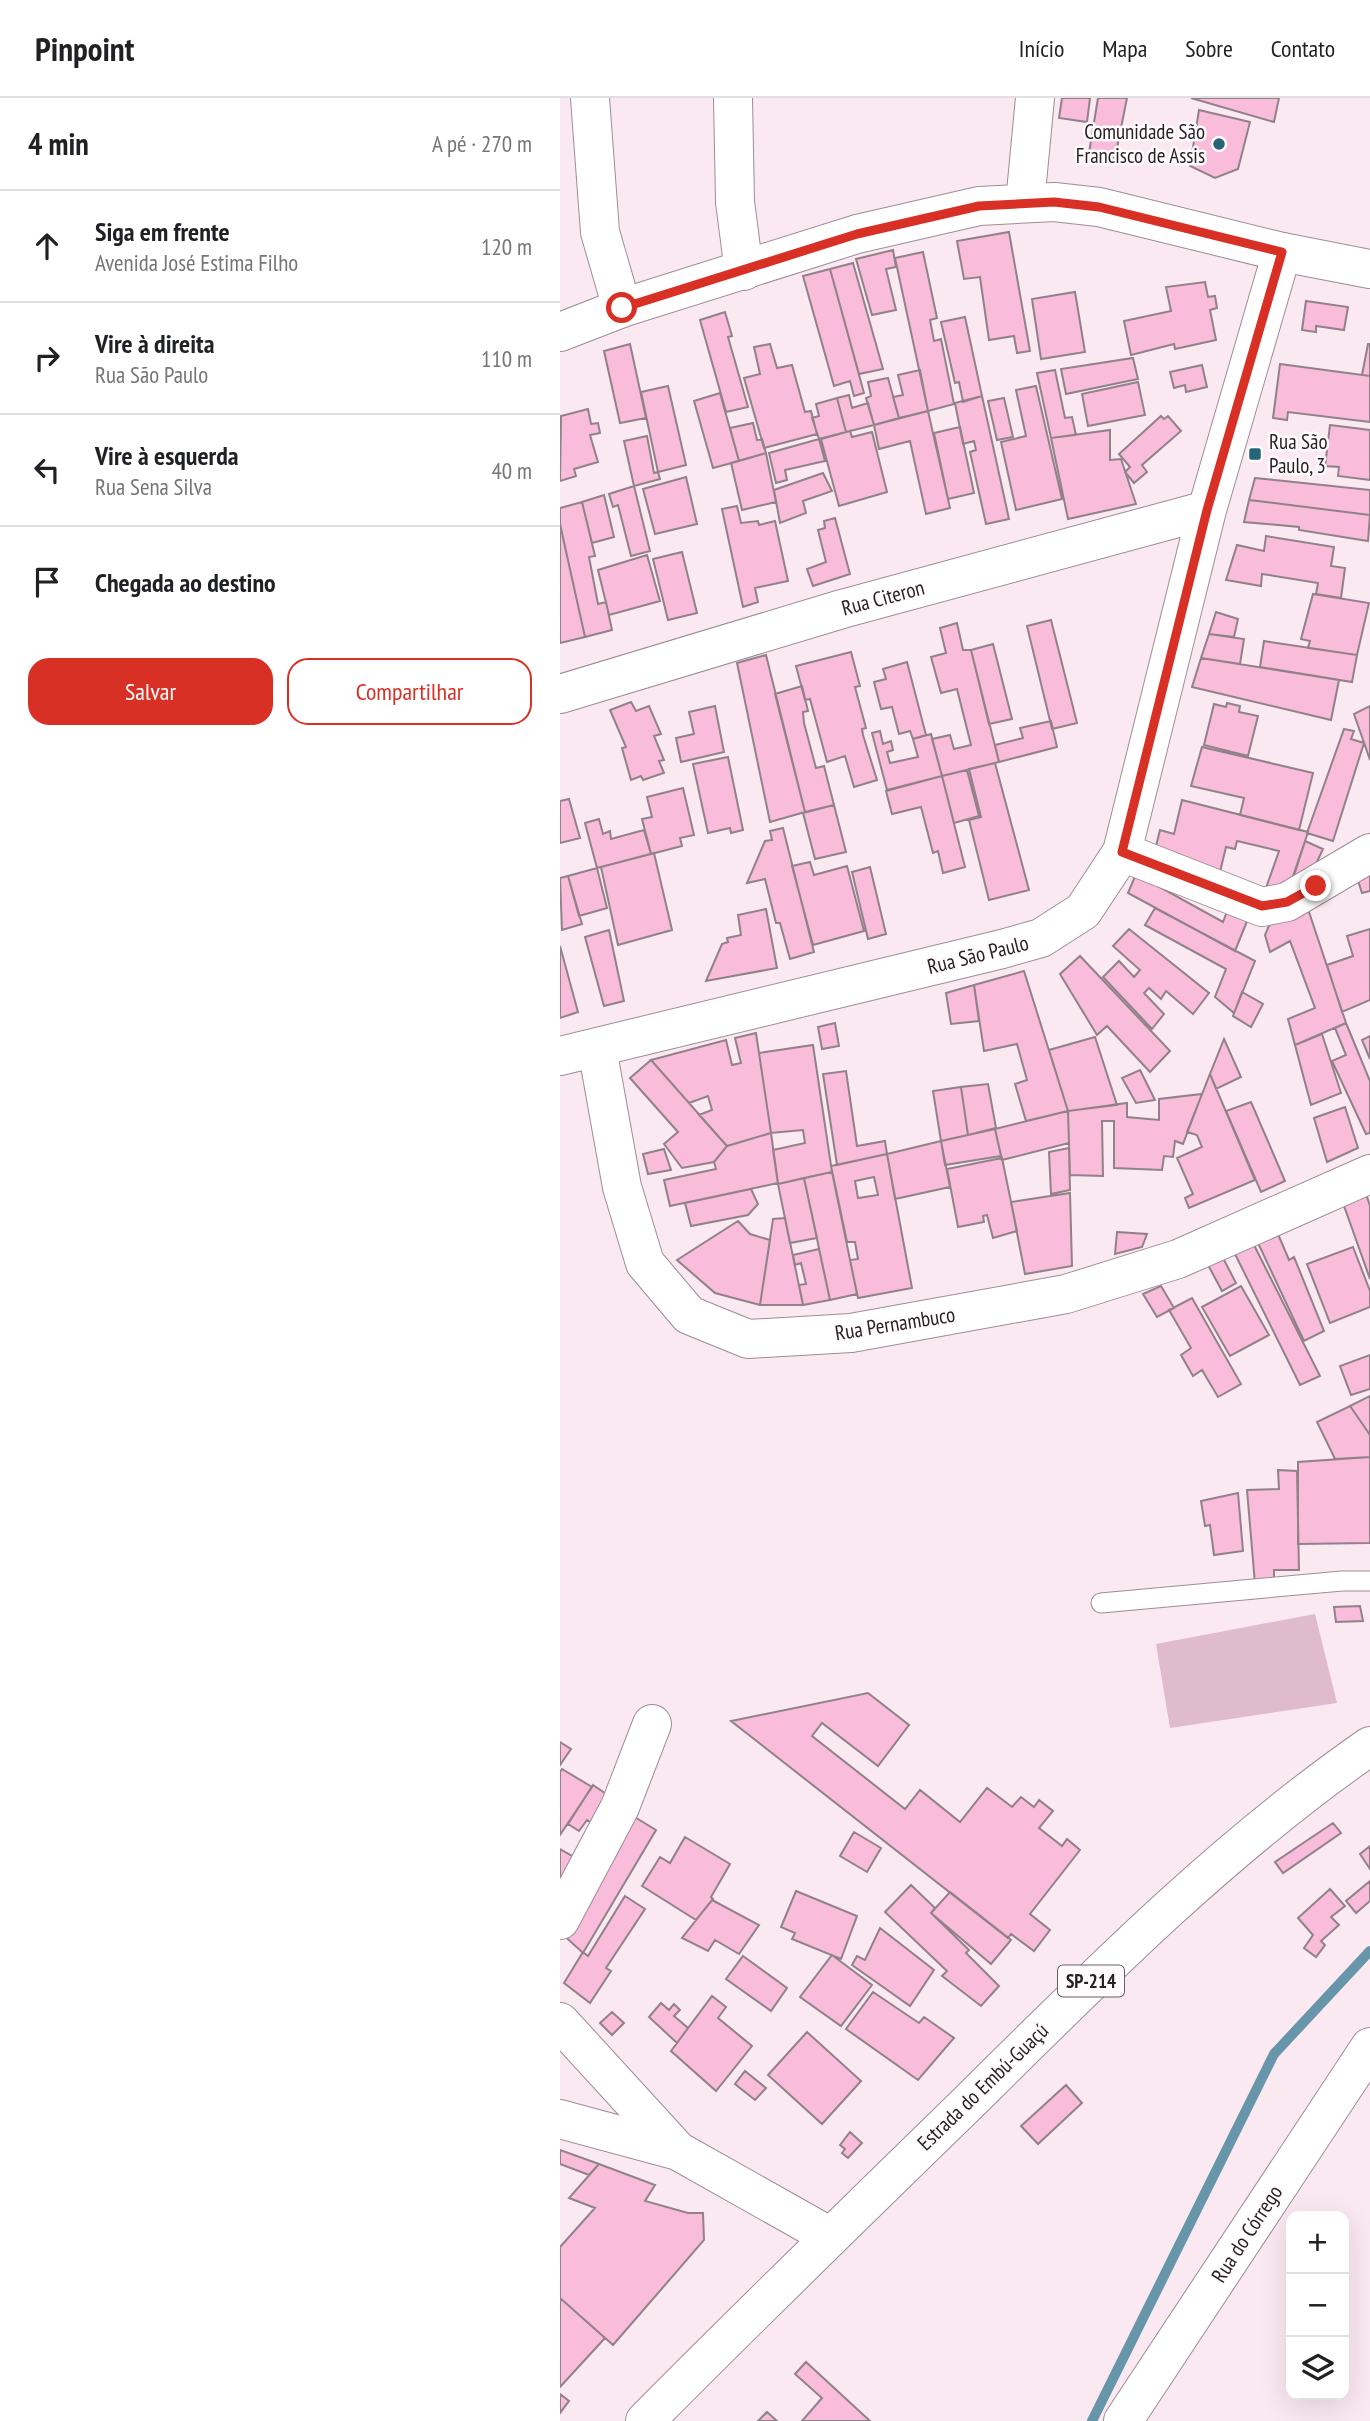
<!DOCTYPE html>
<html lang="pt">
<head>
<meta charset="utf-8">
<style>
  body { margin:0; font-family:"PT Sans Narrow",sans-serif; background:#f6f6f6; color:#202124 }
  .controls { position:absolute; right:21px; bottom:21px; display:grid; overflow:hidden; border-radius:14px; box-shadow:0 7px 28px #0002 }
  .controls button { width:63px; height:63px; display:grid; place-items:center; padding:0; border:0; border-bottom:2px solid #e0e0e0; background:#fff; color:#202124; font:35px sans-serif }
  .stop { position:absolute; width:21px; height:21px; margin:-16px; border:5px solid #d93025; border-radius:50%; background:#fff }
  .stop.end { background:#d93025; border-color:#fff; box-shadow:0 2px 7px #0008 }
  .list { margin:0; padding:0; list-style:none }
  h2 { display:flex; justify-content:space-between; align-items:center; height:91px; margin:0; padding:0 28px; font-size:30px }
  h2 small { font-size:23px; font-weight:400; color:#757577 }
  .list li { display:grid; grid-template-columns:46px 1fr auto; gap:21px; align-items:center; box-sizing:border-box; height:112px; padding:0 28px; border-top:2px solid #e0e0e0 }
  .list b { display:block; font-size:26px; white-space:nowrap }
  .list p { margin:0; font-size:23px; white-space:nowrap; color:#757577 }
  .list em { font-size:23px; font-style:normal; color:#757577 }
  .actions { display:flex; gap:14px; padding:21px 28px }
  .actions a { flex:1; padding:16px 0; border:2px solid #d93025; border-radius:21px; text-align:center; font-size:24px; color:#d93025 }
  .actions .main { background:#d93025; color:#fff }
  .icon { flex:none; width:38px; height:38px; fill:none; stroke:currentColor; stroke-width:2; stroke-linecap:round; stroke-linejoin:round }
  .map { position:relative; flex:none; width:810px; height:2323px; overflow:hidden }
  header { display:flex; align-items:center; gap:42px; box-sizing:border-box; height:98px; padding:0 35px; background:#fff; border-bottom:2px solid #e0e0e0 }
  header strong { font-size:33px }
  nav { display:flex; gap:38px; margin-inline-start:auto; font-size:24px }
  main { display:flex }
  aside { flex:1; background:#fff }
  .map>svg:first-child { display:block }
</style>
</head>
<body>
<header>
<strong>Pinpoint</strong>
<nav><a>Início</a><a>Mapa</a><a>Sobre</a><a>Contato</a></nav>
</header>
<main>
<aside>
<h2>4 min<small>A pé · 270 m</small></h2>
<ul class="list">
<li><svg class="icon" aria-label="ahead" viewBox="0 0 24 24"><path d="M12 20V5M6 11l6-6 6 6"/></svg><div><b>Siga em frente</b><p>Avenida José Estima Filho</p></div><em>120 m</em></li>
<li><svg class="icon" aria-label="right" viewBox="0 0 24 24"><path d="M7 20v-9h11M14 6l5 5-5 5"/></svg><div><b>Vire à direita</b><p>Rua São Paulo</p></div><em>110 m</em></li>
<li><svg class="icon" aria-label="left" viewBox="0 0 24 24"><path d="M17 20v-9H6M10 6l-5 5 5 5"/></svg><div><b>Vire à esquerda</b><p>Rua Sena Silva</p></div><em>40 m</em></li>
<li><svg class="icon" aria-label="arrive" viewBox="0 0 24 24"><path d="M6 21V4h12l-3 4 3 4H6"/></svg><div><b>Chegada ao destino</b></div></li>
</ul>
<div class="actions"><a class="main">Salvar</a><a>Compartilhar</a></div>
</aside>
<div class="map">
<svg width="810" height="2323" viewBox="0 0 810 2323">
  <rect width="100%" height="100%" fill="#fbe9f2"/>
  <path fill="#e0bbcd" d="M755,1516l22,89 -167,25 -14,-84z"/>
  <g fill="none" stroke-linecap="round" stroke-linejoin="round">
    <path stroke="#6795aa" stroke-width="10" d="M532,2323l182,-367 96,-103"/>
  </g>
  <path fill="#f9bcda" stroke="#918188" stroke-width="2" fill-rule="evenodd" d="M502,0h28l-3,24 -28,-4z
    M538,0h29l-12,60 -26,-5z
    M631,0h88l-5,24z
    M639,12l51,12 -12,47 -23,9 -25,-12z
    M449,134l21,119 -13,2 -3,-17 -25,4 -9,-63 -16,2 -7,-38z
    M333,152l3,17 -10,2 10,41 -24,5 -16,-56z
    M363,154l14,66 -7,2 4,21 7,-2 13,65 -26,7 -33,-153z
    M293,165l30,106 -24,5 -29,-105z
    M270,171l34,124 -10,3 -4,-15 -16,5 -31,-110z
    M645,184l3,15 7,-1 2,12 -7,2 6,30 -41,9 -1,-5 -43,11 -7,-34 47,-10 -5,-24z
    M515,194l10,60 -44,7 -9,-60z
    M746,203l42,6 -4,23 -28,-4v6l-14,-2z
    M165,214l7,24 -4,1 20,70 -22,5 -26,-92z
    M405,219l17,79 -19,6 -4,-20 -4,1 -14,-61z
    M70,246l16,74 -26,5 -16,-72z
    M210,246l7,24 15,-3 13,47 6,-1 6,23 -53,14 -20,-70 16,-4 -6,-27z
    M808,246h2v32l-8,-1z
    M573,260l5,21 -72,15 -5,-25z
    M720,266l90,12v46l-82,-10 -1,8 -14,-2z
    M642,267l5,22 -21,5 -1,-7 -11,3 -4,-16z
    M360,272l8,41 -29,7 -6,-21 10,-2 -5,-20z
    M495,272l10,48 7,-1 4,18 -25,3 -14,-65z
    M328,280l11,40 -25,7 -8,-27 5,-2 -3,-14z
    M578,284l7,33 -57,11 -6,-32z
    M108,288l18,79 -28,7 -17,-80z
    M476,288l26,113 -46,11 -15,-68 25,-6 -10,-46z
    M160,295l19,68 -26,7 -19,-67z
    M289,297l3,13 16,-5 6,22 -28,7 -9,-34z
    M422,298l27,123 -23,5 -16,-72 6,-2 -2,-9 -11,3 -8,-41z
    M277,300l9,34 -27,7 -7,-21 7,-2 -3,-12z
    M444,300l9,39 -16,3 -9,-39z
    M28,311l3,15 7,-1 2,10 -10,2 8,27 -24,7 2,7 -16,5 1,-65z
    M368,313l22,97 -24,6 -16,-73 -31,8 -5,-24z
    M601,318l3,3 4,-3 13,15 -39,34 5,7 -13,11 -9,-11 5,-5 -11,-13z
    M193,325l4,17 5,-1 4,14 -27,8 -9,-33z
    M770,327l40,5v50l-32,-4 1,-9 -14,-1z
    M400,329l14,66 -26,6 -14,-66z
    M550,332v30l11,-1 15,45 -68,15 -17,-81z
    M290,333l2,6 20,-5 15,60 -48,14 -18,-67z
    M87,338l7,37 4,-1 2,7 -26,7 -10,-45z
    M259,341l6,22 -40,9 2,10 -11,3 -7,-30z
    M206,355l10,49 -34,8 -11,-47z
    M263,375l9,18 -29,10 3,12 -26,10 -6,-33z
    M126,379l11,47 -42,10 -12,-45z
    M695,380l115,12v25l-121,-15z
    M74,388l16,65 -19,5 -13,-51 -5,2 -4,-13z
    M44,397l10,42 -22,6 -10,-41z
    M689,402l121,15 -2,26 -69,-11v-3l-55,-5z
    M22,404l13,54 -6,1 9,47 8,-2 6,28 -27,7 -25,-113v-16z
    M177,408l4,17 17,-2 1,4 16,-4 13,60 -33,7 3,14 -15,5 -21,-98z
    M275,420l15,56 -37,12 -6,-17 19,-7 -8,-32 7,-2 -1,-7z
    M0,426l25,113 -25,6z
    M706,438l68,11 -3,19 14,2 -4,30 -25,-4 2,-11 -56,-9 -1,12 -35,-6 11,-35 27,6z
    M122,454l15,61 -29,7 -15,-61z
    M87,457l13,46 -51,14 -11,-45z
    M753,496l56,9 -12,52 -49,-7 2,-7 -9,-2z
    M656,514l22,7 -4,18 -25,-3z
    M491,522l26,103 -25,6 -25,-103z
    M397,525l6,27h8l28,112 -57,14 -10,-37 18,-4 4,14 17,-4 -14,-56 -16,4 -10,-36 15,-4 -6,-25z
    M649,536l35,5 -4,25 -39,-6z
    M704,543l93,14 -5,27 -92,-15z
    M433,546l19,75 -23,5 -18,-74z
    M291,554l9,34 -5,1 11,41 -4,1 1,6 14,45 -23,7 -9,-31 -18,6 -17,-63 -5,1 -9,-34z
    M206,557l39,157 -35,10 -33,-159z
    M641,560l138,22 -8,40 -139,-33z
    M347,564l19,73 -13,4 -3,-8 -11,3 -7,-27 -11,2 -7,-27 12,-3 -3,-10z
    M242,588l6,25 -5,1 1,11 12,45 8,-2 10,39 -29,7 -30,-118z
    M71,604l5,9 13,-5 12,28 -7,2 10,24 -5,1 5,12 -21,7 -2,-4 -10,4 -9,-32 4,-1 -16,-37z
    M667,605l13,3 -1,6 19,4 -10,40 -44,-11 10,-41 12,3z
    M155,608l9,46 -43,10 -5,-24 18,-4 -5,-22z
    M810,608v54l-16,-46z
    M491,623l6,26 -58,15 -4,-17 28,-7 -3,-10z
    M784,631l10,2 -3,8 13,4 -31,98 -26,-8z
    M320,633l3,13 8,-3 2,9 -6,2 3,11 28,-6 -5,-18 18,-5 11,42 -55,14 -15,-57z
    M642,649l111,26 -14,57 -59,-15 4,-17 -53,-12z
    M168,659l15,73 -12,3 -1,-5 -22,5 -15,-69z
    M435,665l34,127 -40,10 -20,-80 12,-3 -12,-48z
    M407,672l12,46 -25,7 -12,-47z
    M382,678l23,91 -22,6 -5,-22 -5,2 -12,-46 -29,7 -6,-23z
    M123,690l11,47 -14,3 2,8 -31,8 -9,-35 10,-2 -5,-20z
    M9,701l11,39 -20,5v-42z
    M622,702l126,32 -19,59 -23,-3 13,-37 -42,-10 -2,8 -9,-2 -6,25 -65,-22 5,-20 14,4z
    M274,707l12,47 -31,7 -12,-46z
    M39,721l4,15 7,-3 1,8 33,-9 7,24 -54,14 -12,-45z
    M223,730l31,124 -24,7 -10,-36h-4l-11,-44 -18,4 18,-42 7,-1 -2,-9z
    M745,743l18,8 -7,15 -25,18z
    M94,755l18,77 -54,15 -17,-78z
    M810,762v31l-8,2 -9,-28z
    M250,764l4,13 33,-9 17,65 -51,14 -21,-79z
    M310,769l16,67 -18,5 -16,-67z
    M37,770l10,40 -28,8 -11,-40z
    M578,771l16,15 69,38 8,-21 21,8 -17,42 -107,-58z
    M8,778l14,48 -20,6 -2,-52z
    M746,805l40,120 -51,22 -7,-26 27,-11 -25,-67 -20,11 -5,-17 8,-19z
    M595,810l100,53 -21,52 -19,-16 11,-28 -81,-44z
    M206,811l11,59 -71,13 16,-37 6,-2 -1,-4 14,-3 -3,-20z
    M569,831l80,64 -16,21 -27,-23 -5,8 -12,-11 -5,5 20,21 -12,15 -49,-52 16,-16 15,16 6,-7 -27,-24z
    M810,831v71l-28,12 -15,-47 26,-9 -6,-20z
    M49,832l15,71 -20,5 -19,-69z
    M0,848l18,66 -18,6z
    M520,858l90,95 -20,21 -43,-46 -10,9 -37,-61z
    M464,873l44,140 -42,10 -11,-37 12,-4 -10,-36 -33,7 -10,-66z
    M414,887l5,36 -28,3 -5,-31z
    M682,894l21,12 -12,23 -18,-11z
    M275,925l4,23 -17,3 -4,-22z
    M786,925l24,58v52l-4,1 -34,-73 14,-6 -11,-27z
    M196,935l15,100 -44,13 -28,-31 13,-5 -4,-14 -19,7 -38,-43 75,-20 6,25 9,-2 -6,-25z
    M762,936l19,59 -30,12 -16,-60z
    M810,938v23l-8,-19z
    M535,939l22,68 -49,6 -19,-61z
    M664,941l17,38 -25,12 -6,-15z
    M253,947l19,127 -54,12 -5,-34 32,-7 -2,-13 -32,3 -12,-80z
    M91,962l76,86 -13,16 -32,6 -18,-24 14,-12 -48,-54z
    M580,972l15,30 -19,3 -14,-25z
    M286,973l11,75 28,-5 2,13 -50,11 -14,-91z
    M650,976l45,106 -66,28 -4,-10 8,-4 -16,-36 25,-11 -5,-12 -10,-3z
    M428,986l8,44 -28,7 -7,-48z
    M401,989l7,48 -27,6 -8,-50z
    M642,996l-19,50 -8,-3 -2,16 -9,-1 -2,14 -48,-2v-47h-12l1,55 -33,-1 -2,-64 59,-8v14l32,3v-21z
    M691,1004l34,79 -24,11 -35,-81z
    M785,1009l13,41 -31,14 -13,-44z
    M508,1013l1,32 -67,17 -7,-31z
    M435,1031l6,27 -56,9 -4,-24z
    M211,1035l7,50 -108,23 -6,-26 52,-11 -2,-7 13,-16z
    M381,1043l9,46 -55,12 -8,-45z
    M509,1050l1,42 -19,4 -2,-42z
    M104,1051l7,21 -23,4 -5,-20z
    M327,1056l25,134 -54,10 -8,-38 8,-1 -3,-17h-8l-16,-76zM314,1079l4,18 -20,3 -3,-17z
    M442,1060l15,73 -24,7 -6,-23 -4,1 1,6 -26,5 -11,-58z
    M272,1074l25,122 -27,6 -26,-122z
    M244,1080l13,60 -27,5 -12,-59z
    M191,1091l7,15 -10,11 -57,11 -6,-23z
    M510,1095l2,73 -47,8 -14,-72z
    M806,1096l4,12v73l-27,-76z
    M225,1120l18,87h-43l13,-86z
    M178,1123l12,13 20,6 -10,65 -45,-12 -38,-33z
    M557,1134l30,2 -5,13 -27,7z
    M718,1136l11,26 5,-3 30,74 -20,10 -46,-98z
    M694,1147l66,131 -20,9 -66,-133z
    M793,1149l17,44v16l-40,16 -23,-59z
    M259,1151l11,51 -27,5 -4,-20 7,-1 -5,-21 -6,2 -2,-10z
    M663,1160l13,25 -14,8 -14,-26z
    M601,1188l13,22 -17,9 -14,-23z
    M681,1188l28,49 -39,21 -28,-49z
    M632,1200l49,86 -23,13 -16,-27 -9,6 -12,-21 10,-7 -22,-38z
    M810,1257v34l-19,6 -11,-29z
    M810,1298v39l-20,-29z
    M790,1308l20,29v22l-35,2 -18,-37z
    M810,1359v86l-72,1v-82z
    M718,1372l19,1 2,99h-25v12l-19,2 -8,-94 32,-1z
    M678,1395l5,58 -29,4 -4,-30 -5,1 -4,-25z
    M800,1508l3,15 -27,1 -2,-15z
    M308,1595l41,32 -31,41 -56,-43 -10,13 93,73 15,-19 40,32 27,-34 25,19 9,-10 13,10 5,-7 14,11 -14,17 23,18 5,-7 13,11 -50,64 20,16 -16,21 -23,-17 -3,4 -277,-217z
    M0,1644l11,7 -11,16z
    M2,1671l30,18 -32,48v-63z
    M33,1687l22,15 -17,27 -11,-7 -8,11 -11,-7z
    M68,1715l28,17 -73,123 -23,-21z
    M773,1725l8,10 -58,40 -8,-11z
    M294,1734l27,16 -14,24 -27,-16z
    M125,1739l45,27 -19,33 2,2 -17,21 -54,-34 18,-29 10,6z
    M810,1748v23l-10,-15z
    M0,1751l28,16 -28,47z
    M810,1783v20l-14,12 -10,-12z
    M351,1787l24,23 -4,5 38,37 -3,3 33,33 -18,20 -39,-30 5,-5 -62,-59z
    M770,1791l15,17 -14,11 8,8 -18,16 4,4 -9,12 -12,-9 9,-13 -15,-17z
    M236,1793l61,25 -16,43 -49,-20 3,-6 -14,-6z
    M390,1794l61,48 -20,24 -60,-51z
    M65,1798l20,13 -39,59 5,3 -21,32 -26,-20 19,-31 5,4z
    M152,1802l47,25 -20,29 -24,-14 -7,11 -26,-13z
    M320,1830l54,42 -24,36 -58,-41 5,-9 8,4z
    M272,1857l40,30 -31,41 -41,-29z
    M183,1858l44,32 -16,23 -45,-32z
    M313,1894l46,31 5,-6 30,21 -36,42 -72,-51z
    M152,1898l14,11 -8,11 34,28 -36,45 -45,-40z
    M101,1905l8,7 5,-6 6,6 -6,6 14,12 -11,15 -28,-26z
    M52,1914l12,11 -12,12 -12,-12z
    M247,1934l54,49 -39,43 -54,-49z
    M185,1973l21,17 -11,12 -20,-16z
    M506,1987l16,18 -44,41 -17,-18z
    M290,2034l12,11 -14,15 -6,-5 3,-4 -5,-4z
    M0,2052l39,14 -10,11 -29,-11z
    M39,2066l56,21 -10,16 43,12h15l1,27 -91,105 -53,-47v-51l35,-39 -26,-10z
    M0,2200l45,40 -45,49z
    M246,2264l64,59h-68l20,-23 -27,-24z
    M0,2296l9,7 -9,12z
    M207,2314l10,9h-19z"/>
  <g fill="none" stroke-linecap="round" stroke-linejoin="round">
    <g stroke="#9d8d95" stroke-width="21">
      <path id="service" d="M541,1505l241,-22h28"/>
    </g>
    <g stroke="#9d8d95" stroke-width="40">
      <path id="minor" d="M30,0l10,134 22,76
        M173,0l2,104 9,69
        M465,105l10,-105
        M0,596l282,-85 365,-99
        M562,754l140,55 25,-5 83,-49
        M37,950l25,139 23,76 44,52 59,24 103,-6 215,-39 112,-35 192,-85
        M0,958l442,-107 39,-11 42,-27 39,-59 85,-342 75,-258
        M0,1822l60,-113 32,-83
        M0,1924l118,129 151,85
        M0,2021l118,32
        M563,2323l247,-374"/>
    </g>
    <g stroke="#9d8d95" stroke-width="40">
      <path id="tertiary" d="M0,234l62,-24 235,-74 122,-28 75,-4 45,5 183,45 88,17"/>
    </g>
    <g stroke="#9d8d95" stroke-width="40">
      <path id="primary" d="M85,2323c107,-108 216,-214 325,-320 127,-126 253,-253 400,-355"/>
    </g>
    <use href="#service" stroke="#fff" stroke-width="19"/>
    <use href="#minor" stroke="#fff" stroke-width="38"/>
    <use href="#tertiary" stroke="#fff" stroke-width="38"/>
    <use href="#primary" stroke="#fff" stroke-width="38"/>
  </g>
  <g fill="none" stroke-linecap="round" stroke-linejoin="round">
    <path stroke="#d93025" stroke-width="9" d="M62,210l235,-74 122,-28 75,-4 45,5 183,45 -75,258 -85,342 140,54 25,-4 29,-16"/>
  </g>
  <g fill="#27647b" stroke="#fffbfd" stroke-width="2.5">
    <circle cx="659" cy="46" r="7"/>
    <rect x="688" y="349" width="14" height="14" rx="3.5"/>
  </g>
  <g text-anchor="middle" stroke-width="5" stroke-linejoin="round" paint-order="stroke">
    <rect fill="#fffbfd" stroke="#666164" stroke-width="2" x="498" y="1867.5" width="66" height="31" rx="5"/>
    <g font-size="19" font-weight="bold" fill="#251f22">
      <text x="531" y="1890">SP-214</text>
    </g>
    <g font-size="21" fill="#251f22" stroke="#fffbfd" text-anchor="end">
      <text x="645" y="41">Comunidade São<tspan x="645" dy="24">Francisco de Assis</tspan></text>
      <text x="709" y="351" text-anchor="start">Rua São<tspan x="709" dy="24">Paulo, 3</tspan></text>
    </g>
    <g font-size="21" fill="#251f22" stroke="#fffbfd">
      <text transform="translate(323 500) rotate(-15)" y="7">Rua Citeron</text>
      <text transform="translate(418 857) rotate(-14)" y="7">Rua São Paulo</text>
      <text transform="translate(335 1226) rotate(-9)" y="7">Rua Pernambuco</text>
      <text transform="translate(423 1989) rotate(-44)" y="7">Estrada do Embú-Guaçú</text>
      <text transform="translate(687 2136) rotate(-57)" y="7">Rua do Córrego</text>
    </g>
  </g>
</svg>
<div class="controls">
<button>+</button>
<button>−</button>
<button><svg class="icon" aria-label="layers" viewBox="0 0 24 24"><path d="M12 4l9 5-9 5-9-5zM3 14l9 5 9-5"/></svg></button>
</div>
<div class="stop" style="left:62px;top:210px"></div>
<div class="stop end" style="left:756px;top:788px"></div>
</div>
</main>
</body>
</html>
